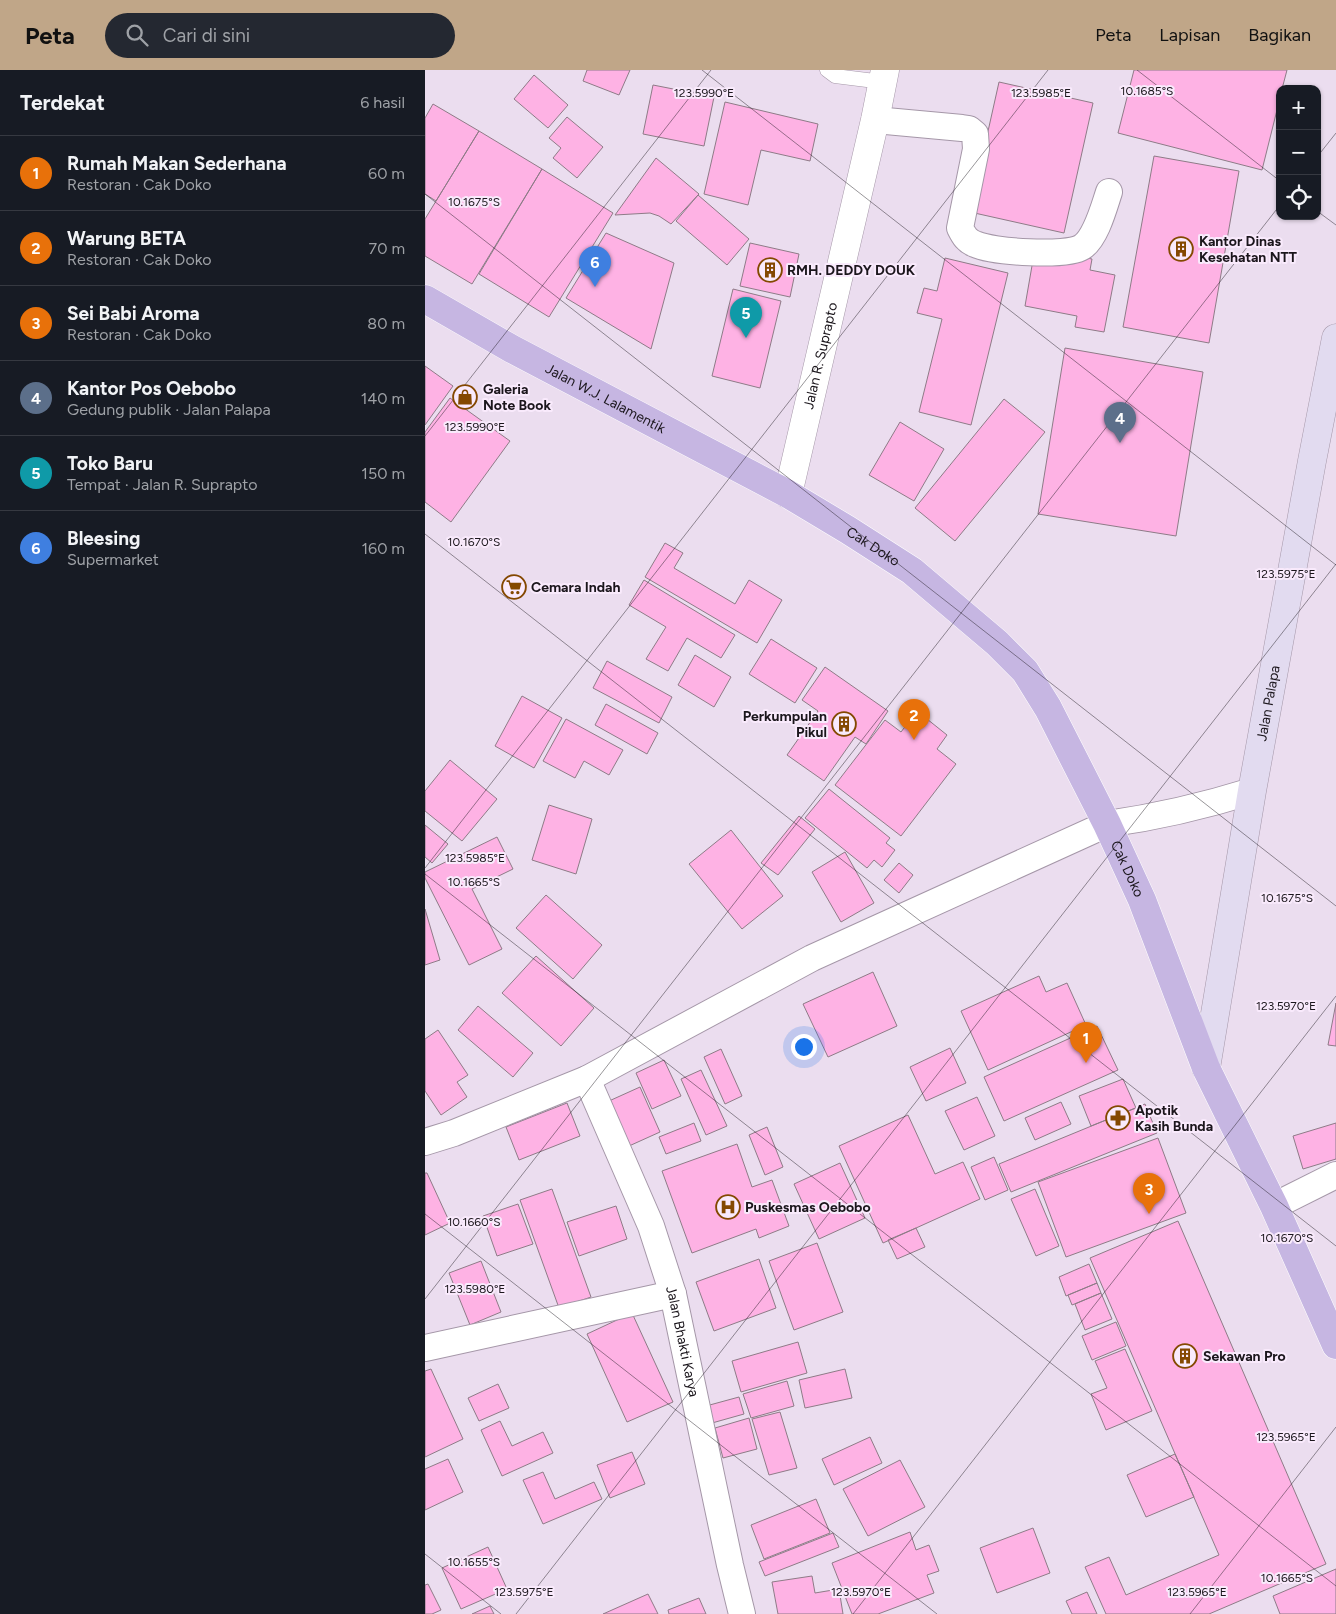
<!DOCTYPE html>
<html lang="id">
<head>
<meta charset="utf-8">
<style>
  body { margin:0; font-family:Figtree,sans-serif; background:#242831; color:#f1f3f6 }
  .controls { position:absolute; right:15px; top:15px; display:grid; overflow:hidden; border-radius:10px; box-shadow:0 1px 4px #0004 }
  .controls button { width:45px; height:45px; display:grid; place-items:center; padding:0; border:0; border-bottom:1px solid #363941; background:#171b24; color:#f1f3f6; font:25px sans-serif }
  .you { position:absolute; left:378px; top:976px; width:18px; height:18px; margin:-12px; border:4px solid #fff; border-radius:50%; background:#1a73e8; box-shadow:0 0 0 8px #1a73e833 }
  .badge { display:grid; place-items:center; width:32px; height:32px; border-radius:50%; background:#c0a688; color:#fff; font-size:16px; font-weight:700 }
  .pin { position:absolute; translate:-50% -41px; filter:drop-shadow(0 1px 2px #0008) }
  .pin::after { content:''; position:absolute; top:26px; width:18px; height:15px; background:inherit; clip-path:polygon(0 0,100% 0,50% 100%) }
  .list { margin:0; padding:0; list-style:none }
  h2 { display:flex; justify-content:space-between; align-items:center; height:65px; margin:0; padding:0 20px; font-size:21px }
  h2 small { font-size:16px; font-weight:400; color:#9ea1a6 }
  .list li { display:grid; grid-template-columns:32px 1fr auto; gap:15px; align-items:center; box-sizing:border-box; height:75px; padding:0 20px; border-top:1px solid #363941 }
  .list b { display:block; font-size:19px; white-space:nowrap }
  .list p { margin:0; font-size:16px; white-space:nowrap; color:#9ea1a6 }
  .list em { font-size:16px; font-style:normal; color:#9ea1a6 }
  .icon { flex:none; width:28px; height:28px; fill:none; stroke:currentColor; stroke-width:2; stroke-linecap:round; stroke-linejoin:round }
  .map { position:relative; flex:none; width:911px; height:1544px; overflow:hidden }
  header { display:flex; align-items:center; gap:30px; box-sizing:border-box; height:70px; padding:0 25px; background:#c0a688; color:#111 }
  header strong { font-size:24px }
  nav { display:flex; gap:28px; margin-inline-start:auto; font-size:18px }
  .search { width:350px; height:45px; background:#242831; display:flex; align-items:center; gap:12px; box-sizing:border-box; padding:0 18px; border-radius:28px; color:#9ea1a6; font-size:19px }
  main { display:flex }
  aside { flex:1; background:#171b24 }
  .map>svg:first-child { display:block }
</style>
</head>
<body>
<header>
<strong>Peta</strong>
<div class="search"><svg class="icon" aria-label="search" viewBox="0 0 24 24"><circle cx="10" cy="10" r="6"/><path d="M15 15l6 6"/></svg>Cari di sini</div>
<nav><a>Peta</a><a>Lapisan</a><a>Bagikan</a></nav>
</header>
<main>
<aside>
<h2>Terdekat<small>6 hasil</small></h2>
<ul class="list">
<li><span class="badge" style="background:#e8710a">1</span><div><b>Rumah Makan Sederhana</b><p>Restoran · Cak Doko</p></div><em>60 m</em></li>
<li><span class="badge" style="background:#e8710a">2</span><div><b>Warung BETA</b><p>Restoran · Cak Doko</p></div><em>70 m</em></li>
<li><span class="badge" style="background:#e8710a">3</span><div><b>Sei Babi Aroma</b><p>Restoran · Cak Doko</p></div><em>80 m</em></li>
<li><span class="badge" style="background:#5c6f8a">4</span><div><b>Kantor Pos Oebobo</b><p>Gedung publik · Jalan Palapa</p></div><em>140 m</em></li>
<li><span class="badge" style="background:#0f9aa8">5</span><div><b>Toko Baru</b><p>Tempat · Jalan R. Suprapto</p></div><em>150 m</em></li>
<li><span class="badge" style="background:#3f7fe0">6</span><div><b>Bleesing</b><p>Supermarket</p></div><em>160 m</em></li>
</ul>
</aside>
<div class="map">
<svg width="911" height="1544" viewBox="0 0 911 1544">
  <rect width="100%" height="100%" fill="#ebddef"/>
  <path fill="#feb2e4" stroke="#8e7b87" d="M162,0h43l-11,25 -36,-14z
    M709,0h153l-5,19h-2v9l-18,72 -144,-37z
    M109,5l34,30 -20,23 -34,-29z
    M574,12l94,21 -29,130 -94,-21z
    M228,15l61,12 -10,49 -61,-12z
    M300,32l93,22 -8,37 -49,-11 -13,55 -44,-11z
    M8,34l46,27 -43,70 -11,-7v-76z
    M142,47l36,30 -26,31 -24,-20 8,-10 -12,-10z
    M54,61l63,38 -70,115 -47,-28v-37z
    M729,86l85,15 -30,172 -86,-16z
    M231,88l43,36 -28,30 -12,-8 -9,-3 -35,2z
    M117,99l71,44 -64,104 -70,-43z
    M273,125l51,44 -22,26 -51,-44z
    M181,163l68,30 -23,86 -85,-51z
    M325,173l49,11 -9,43 -50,-11z
    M637,183l30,6 -2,11 25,5 -11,57 -29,-5 2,-11 -52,-10 8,-46z
    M520,188l63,15 -37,152 -52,-13 23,-93 -25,-6 7,-25 13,3z
    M308,219l48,12 -21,87 -48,-12z
    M640,278l138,24 -27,164 -138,-22z
    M0,296l28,20 -28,39z
    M25,328l60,43 -59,81 -26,-20v-70z
    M579,329l41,33 -90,109 -40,-33z
    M475,352l44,27 -30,52 -45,-26z
    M240,473l18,10 -9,15 61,36 14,-24 33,20 -25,43 -112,-66z
    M219,510l91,55 -14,23 -34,-20 -19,33 -22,-12 20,-32 -37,-22z
    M346,569l46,29 -22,35 -46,-29z
    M270,585l36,22 -17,30 -36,-22z
    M182,591l65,36 -13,26 -66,-35z
    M400,597l63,44 -22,33 -11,-7 -31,44 -37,-26 31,-44 -16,-11z
    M97,626l40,22 -28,50 -39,-22z
    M181,634l52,29 -11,21 -52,-29z
    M492,641l30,24 -10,14 19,15 -55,72 -66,-51 50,-65 16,12z
    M141,649l57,31 -14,25 -25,-14 -9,17 -32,-17z
    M25,690l47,39 -35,42 -37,-30v-20z
    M404,719l61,49 -4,5 9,7 -13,17 -8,-7 -7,8 -62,-50z
    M124,735l43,14 -16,55 -44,-14z
    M374,746l16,13 -37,46 -17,-12z
    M0,755l23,19 -16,19 -7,-6z
    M306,760l52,66 -41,33 -53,-65z
    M72,767l16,32 -41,20 30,60 -33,16 -44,-87v-6z
    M420,782l29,51 -33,19 -29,-50z
    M474,793l14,12 -14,18 -15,-13z
    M121,825l56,50 -29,34 -57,-51z
    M0,839l15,51 -15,5z
    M111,886l58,52 -33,38 -59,-53z
    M448,902l24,54 -69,31 -25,-53z
    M614,906l7,16 21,-9 19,42 -98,45 -27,-59z
    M911,933v43l-8,-1z
    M53,936l55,47 -20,24 -55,-47z
    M672,956l21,44 -114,51 -20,-44z
    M13,960l30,45 -11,7 10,15 -26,18 -16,-24v-52z
    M525,978l16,35 -40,18 -16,-34z
    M296,979l21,47 -17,8 -21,-47z
    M239,990l17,36 -29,13 -16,-36z
    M276,1000l26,56 -21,9 -25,-56z
    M698,1009l13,29 -45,18 -12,-30z
    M215,1017l20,45 -31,14 -20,-45z
    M552,1027l18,39 -31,14 -19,-39z
    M636,1032l10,22 -36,16 -10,-22z
    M142,1033l13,33 -61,24 -13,-33z
    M720,1034l12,29 -146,59 -12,-28z
    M483,1045l27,59 28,-12 17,37 -97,44 -44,-97z
    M269,1053l7,18 -35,13 -7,-17z
    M911,1053v36l-33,10 -10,-33z
    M342,1057l16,40 -18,8 -16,-40z
    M733,1068l28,75 -120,44 -28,-75z
    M312,1074l15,43 20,-7 17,46 -30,12 -3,-9 -64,24 -30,-82z
    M569,1087l14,33 -23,10 -14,-33z
    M415,1093l25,55 -46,21 -25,-55z
    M0,1103h2l23,50 -25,12z
    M127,1119l39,108 -32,11 -39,-108z
    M610,1119l24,57 -23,10 -25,-57z
    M93,1134l15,40 -36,12 -14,-40z
    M191,1136l11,33 -48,17 -12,-34z
    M753,1151l148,343 -117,50h-103l-21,-47 24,-10 17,38 93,-40 -129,-297z
    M491,1158l9,19 -28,12 -9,-19z
    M392,1173l26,69 -49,18 -25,-69z
    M334,1189l17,49 -62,23 -18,-49z
    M56,1191l20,51 -31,13 -21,-52z
    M664,1194l8,19 -31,13 -7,-19z
    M672,1213l4,10 -29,12 -4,-10z
    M676,1223l11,26 -27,11 -10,-26z
    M207,1243l41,89 -46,20 -40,-88z
    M691,1252l10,24 -34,14 -10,-24z
    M373,1272l9,31 -66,19 -9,-31z
    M700,1279l27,62 -46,19 -15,-36 16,-6 -12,-27z
    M6,1299l32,70 -38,18v-86z
    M420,1299l7,29 -47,10 -6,-28z
    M362,1311l7,25 -43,12 -8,-24z
    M73,1314l11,24 -30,13 -11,-23z
    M314,1327l5,17 -32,9 -6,-17z
    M355,1342l17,56 -28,7 -17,-56z
    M324,1348l8,31 -34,9 -8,-30z
    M75,1351l12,25 31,-14 10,21 -51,23 -21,-46z
    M445,1367l12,26 -48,22 -12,-26z
    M207,1382l13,32 -35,14 -13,-33z
    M750,1384l19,43 -48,20 -19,-42z
    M23,1389l15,33 -38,18v-41z
    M475,1390l25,47 -57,29 -25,-47z
    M118,1402l12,27 39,-17 8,17 -59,25 -20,-44z
    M391,1429l14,34 -66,26 -13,-34z
    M608,1458l17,45 -53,20 -17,-45z
    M485,1462l6,18 13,-5 10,26 -12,4 7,18 -56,21h-26l-20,-51z
    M408,1463l6,14 -74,29 -6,-14z
    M63,1477l19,42 -46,20 -19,-41z
    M911,1499v45h-56l-7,-18z
    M387,1506l3,17 24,-4 4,25h-65l-6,-32z
    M3,1514l13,26 -9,4h-7v-29z
    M662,1522l10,22h-25l-6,-13z
    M223,1524l10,20h-55z
    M274,1528l7,16h-37l-1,-4z
    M65,1536l4,8h-22z"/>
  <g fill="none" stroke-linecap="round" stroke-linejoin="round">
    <g stroke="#a597a8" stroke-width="15">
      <path id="service" d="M402,0l8,6 48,6"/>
    </g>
    <g stroke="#a597a8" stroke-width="28">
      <g id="minor">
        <path d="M450,50l87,8 7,1 6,5 1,15 -16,79c4,8 7,13 15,16 17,8 92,13 107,3 14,-9 22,-40 27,-55"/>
        <path id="s1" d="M162,1009l64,147 22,68 57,271 12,49"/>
        <path d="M0,1072l29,-9 133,-54 225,-121 295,-134c50,-7 97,-18 145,-33"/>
        <path d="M849,1136l62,-31"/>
        <path d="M0,1278l248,-54"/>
      </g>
    </g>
    <g stroke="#a597a8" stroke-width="29">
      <g id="tertiary">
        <path id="s2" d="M363,424l87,-374 10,-50"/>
      </g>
    </g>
    <g stroke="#a597a8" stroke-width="29">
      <g id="secondary">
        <path id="s3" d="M781,998l46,-277 60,-330 24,-123"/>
      </g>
    </g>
    <g stroke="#fff" stroke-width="29">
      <g id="primary">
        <path id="s4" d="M0,229l87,50 276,145 60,36 64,41 85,72 28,28 23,37 59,116 35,76 64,168 68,138 62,139"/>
      </g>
    </g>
    <use href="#service" stroke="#fff" stroke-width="14"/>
    <use href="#minor" stroke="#fff" stroke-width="26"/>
    <use href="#tertiary" stroke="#fff" stroke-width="28"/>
    <use href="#secondary" stroke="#e2dbf0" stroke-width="28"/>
    <use href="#primary" stroke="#c6b6e2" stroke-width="28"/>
  </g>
  <path fill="none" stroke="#1b161c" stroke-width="1" stroke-opacity="0.45" d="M277,0l634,495M712,0l143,111M892,87l19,-24M0,124l911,712M892,141l19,14M0,366l286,-366M0,464l911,712M0,798l623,-798M0,804l911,712M0,1144l512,400M0,1229l855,-1094M0,1484l76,60M91,1544l820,-1050M428,1544l483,-618M765,1544l146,-187"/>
  <defs>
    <g id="building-ring" transform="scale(1.25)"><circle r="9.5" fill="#f9eafc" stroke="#844801" stroke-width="1.5"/><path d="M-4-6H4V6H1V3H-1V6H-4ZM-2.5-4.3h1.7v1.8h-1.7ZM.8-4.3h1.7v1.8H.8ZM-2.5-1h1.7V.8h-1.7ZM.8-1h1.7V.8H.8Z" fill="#844801"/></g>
    <g id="shop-ring" transform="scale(1.25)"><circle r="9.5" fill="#f9eafc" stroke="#844801" stroke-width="1.5"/><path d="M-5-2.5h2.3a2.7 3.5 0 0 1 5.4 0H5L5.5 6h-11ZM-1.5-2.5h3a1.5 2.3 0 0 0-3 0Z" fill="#844801"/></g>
    <g id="supermarket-ring" transform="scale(1.25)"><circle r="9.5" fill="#f9eafc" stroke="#844801" stroke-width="1.5"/><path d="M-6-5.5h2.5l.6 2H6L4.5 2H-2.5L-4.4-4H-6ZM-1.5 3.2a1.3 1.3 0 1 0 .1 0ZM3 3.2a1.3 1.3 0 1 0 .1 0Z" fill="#844801"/></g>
    <g id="pharmacy-ring" transform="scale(1.25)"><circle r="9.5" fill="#f9eafc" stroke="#844801" stroke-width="1.5"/><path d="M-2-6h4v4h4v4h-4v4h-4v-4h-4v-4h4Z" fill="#844801"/></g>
    <g id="hospital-ring" transform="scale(1.25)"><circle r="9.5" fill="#f9eafc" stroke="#844801" stroke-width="1.5"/><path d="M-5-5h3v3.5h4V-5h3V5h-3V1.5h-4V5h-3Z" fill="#844801"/></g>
  </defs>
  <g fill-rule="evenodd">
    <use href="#building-ring" x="756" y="179"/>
    <use href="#building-ring" x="345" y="200"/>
    <use href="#shop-ring" x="40" y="327"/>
    <use href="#supermarket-ring" x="89" y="517"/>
    <use href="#building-ring" x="419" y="654"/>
    <use href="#pharmacy-ring" x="693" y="1048"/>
    <use href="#hospital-ring" x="303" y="1137"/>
    <use href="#building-ring" x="760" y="1286"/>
  </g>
  <g text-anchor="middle" stroke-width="4" stroke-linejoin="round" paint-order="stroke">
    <g font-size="14" font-weight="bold" fill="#1b161c" stroke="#f9eafc" text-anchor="start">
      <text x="774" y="176">Kantor Dinas<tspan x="774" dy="16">Kesehatan NTT</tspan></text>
      <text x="362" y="205">RMH. DEDDY DOUK</text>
      <text x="58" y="324">Galeria<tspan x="58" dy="16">Note Book</tspan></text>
      <text x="106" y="522">Cemara Indah</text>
      <text x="402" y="651" text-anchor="end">Perkumpulan<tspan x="402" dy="16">Pikul</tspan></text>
      <text x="710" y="1045">Apotik<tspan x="710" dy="16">Kasih Bunda</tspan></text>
      <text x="320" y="1142">Puskesmas Oebobo</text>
      <text x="778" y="1291">Sekawan Pro</text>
    </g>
    <g font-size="14" fill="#1b161c" stroke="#f9eafc">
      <text dy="5" stroke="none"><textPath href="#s2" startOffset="142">Jalan R. Suprapto</textPath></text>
      <text dy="5" stroke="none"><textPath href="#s4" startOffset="206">Jalan W.J. Lalamentik</textPath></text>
      <text dy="5" stroke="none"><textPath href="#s4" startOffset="512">Cak Doko</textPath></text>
      <text dy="5" stroke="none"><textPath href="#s3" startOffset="370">Jalan Palapa</textPath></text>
      <text dy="5" stroke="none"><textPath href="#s4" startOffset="932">Cak Doko</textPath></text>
      <text dy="5" stroke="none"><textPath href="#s1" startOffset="280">Jalan Bhakti Karya</textPath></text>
    </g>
  </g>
  <g font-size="12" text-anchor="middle" fill="#1b161c" stroke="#f9eafc" stroke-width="4" stroke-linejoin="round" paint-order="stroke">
    <text x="722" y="25">10.1685°S</text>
    <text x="279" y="27">123.5990°E</text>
    <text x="616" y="27">123.5985°E</text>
    <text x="49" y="136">10.1675°S</text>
    <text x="50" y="361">123.5990°E</text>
    <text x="49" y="476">10.1670°S</text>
    <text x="861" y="508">123.5975°E</text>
    <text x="50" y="792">123.5985°E</text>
    <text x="49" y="816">10.1665°S</text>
    <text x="862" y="832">10.1675°S</text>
    <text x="861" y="940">123.5970°E</text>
    <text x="49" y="1156">10.1660°S</text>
    <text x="862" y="1172">10.1670°S</text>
    <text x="50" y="1223">123.5980°E</text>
    <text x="861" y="1371">123.5965°E</text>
    <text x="49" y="1496">10.1655°S</text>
    <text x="862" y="1512">10.1665°S</text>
    <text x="99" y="1526">123.5975°E</text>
    <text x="436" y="1526">123.5970°E</text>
    <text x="772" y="1526">123.5965°E</text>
  </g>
</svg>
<div class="controls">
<button>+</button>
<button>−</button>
<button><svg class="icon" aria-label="locate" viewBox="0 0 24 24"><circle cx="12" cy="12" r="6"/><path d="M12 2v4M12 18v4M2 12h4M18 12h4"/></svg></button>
</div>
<div class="you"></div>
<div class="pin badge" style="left:661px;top:993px;background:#e8710a">1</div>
<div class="pin badge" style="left:489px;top:670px;background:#e8710a">2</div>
<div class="pin badge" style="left:724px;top:1144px;background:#e8710a">3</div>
<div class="pin badge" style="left:695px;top:373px;background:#5c6f8a">4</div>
<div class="pin badge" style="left:321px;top:268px;background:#0f9aa8">5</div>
<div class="pin badge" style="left:170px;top:217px;background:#3f7fe0">6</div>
</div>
</main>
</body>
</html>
